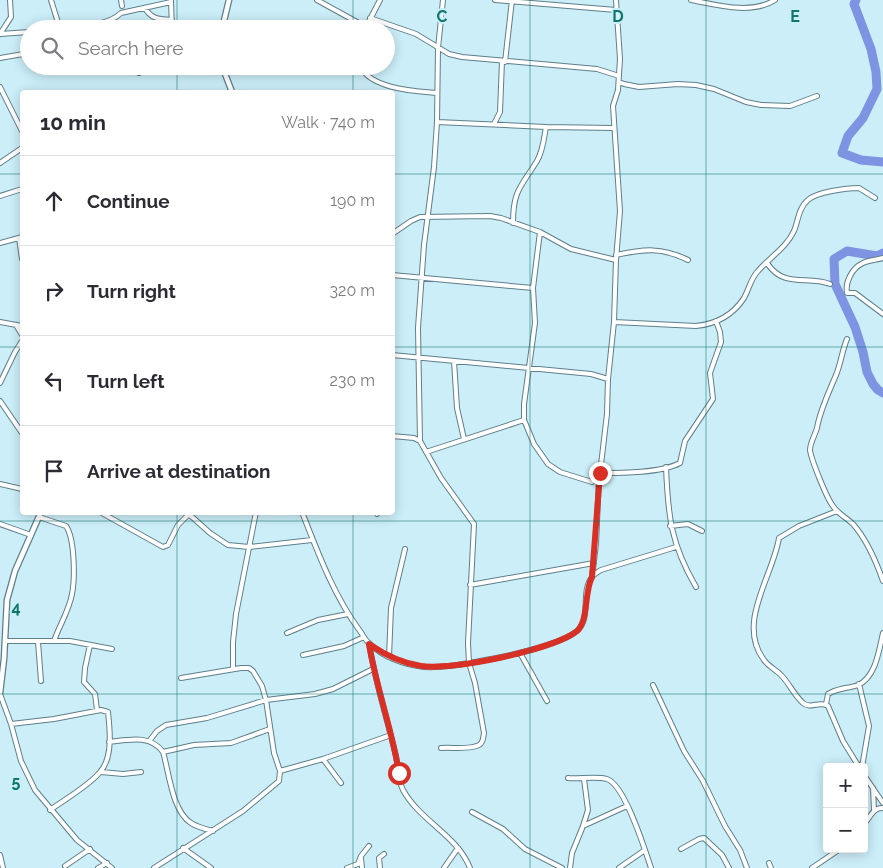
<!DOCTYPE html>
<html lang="en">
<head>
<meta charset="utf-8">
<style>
  body { margin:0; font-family:Raleway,sans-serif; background:#f7f7f7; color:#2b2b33 }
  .controls { position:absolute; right:15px; bottom:15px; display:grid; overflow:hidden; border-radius:5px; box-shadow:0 2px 12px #0003 }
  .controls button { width:45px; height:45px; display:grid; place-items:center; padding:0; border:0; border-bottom:1px solid #e1e1e2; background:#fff; color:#2b2b33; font:25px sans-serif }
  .stop { position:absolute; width:15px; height:15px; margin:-11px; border:4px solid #d93025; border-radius:50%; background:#fff }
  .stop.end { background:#d93025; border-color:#fff; box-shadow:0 1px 5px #0008 }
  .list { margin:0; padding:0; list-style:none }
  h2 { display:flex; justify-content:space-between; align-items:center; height:65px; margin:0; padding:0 20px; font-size:21px }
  h2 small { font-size:16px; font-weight:400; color:#7c7c81 }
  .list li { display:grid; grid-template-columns:32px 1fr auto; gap:15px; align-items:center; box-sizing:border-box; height:90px; padding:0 20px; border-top:1px solid #e1e1e2 }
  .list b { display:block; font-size:19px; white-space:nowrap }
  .list em { font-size:16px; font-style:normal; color:#7c7c81 }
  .icon { flex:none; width:28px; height:28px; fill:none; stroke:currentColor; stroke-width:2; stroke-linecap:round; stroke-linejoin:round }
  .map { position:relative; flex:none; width:883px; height:868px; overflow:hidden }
  .search { position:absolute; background:#fff; box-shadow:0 2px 12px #0003; left:20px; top:20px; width:375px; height:55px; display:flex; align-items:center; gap:12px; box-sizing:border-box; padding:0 18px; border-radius:28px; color:#7c7c81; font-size:19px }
  .panel { position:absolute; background:#fff; box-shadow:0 2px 12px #0003; left:20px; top:90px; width:375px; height:425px; border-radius:5px }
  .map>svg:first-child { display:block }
</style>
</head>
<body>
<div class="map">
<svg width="883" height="868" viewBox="0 0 883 868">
  <rect width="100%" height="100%" fill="#cbeef8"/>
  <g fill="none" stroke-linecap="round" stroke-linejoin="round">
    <path stroke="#7e94e2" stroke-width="9" d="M856,0l-2,4 17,45 5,23 1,17 -14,29 -15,18 -6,17 19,7 22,2
      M883,253l-6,3 -30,-5 -13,8 1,25 20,43 8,25 4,20 6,12 5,6 5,3"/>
    <g stroke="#5f7f88" stroke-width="6">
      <path id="minor" d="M51,0l9,29
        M121,0l1,6
        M317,0l49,27
        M495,0l121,10
        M691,0c26,5 60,15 84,0
        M171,1l1,28
        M145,8c6,11 14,11 27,12
        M370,18l46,16 33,20 13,3 135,12 22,7
        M59,29c17,-2 49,-3 62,-16l50,-11
        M365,29l15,-29
        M0,34l11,-17 -1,-17
        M0,34l29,-2
        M0,58l29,-5
        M505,62l7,-62
        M360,66c11,23 54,25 76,27
        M139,73l16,-7
        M619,82l5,2 15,3 39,-3 18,1 18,4 32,13 15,3 29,1 27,-10
        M0,87l22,44
        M437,122l109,5 68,1
        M494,124l6,-12 2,-51
        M0,163l22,-15
        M0,196l22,-7
        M513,223c0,-33 8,-36 24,-62 6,-10 7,-23 9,-34
        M540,232l-7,56 2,35 -11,81v16l10,24 14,20 12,8 32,10 7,-4 1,-5 7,-59 1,-35 6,-57 2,-62 4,-49 -7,-105 5,-16 2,-31 -4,-59
        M392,234l19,-13 9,-4 70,-1 11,2 39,14 31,17 45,11
        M19,238l3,21
        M0,243l22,-6
        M616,255c28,-6 46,-8 72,5
        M883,258c-6,2 -14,2 -20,5 -11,5 -18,19 -16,30h8l28,21
        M767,263c17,26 40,12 63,21
        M392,275l141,13
        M0,322l22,4
        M614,322l82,4c20,-2 37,-11 48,-28 5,-9 7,-20 14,-27 12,-14 28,-23 36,-40 4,-10 5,-24 14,-31 8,-8 39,-12 51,-12l16,10
        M16,325l6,10
        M847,339c-5,12 -6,24 -11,36 -7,17 -16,35 -19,53 -2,7 -7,15 -7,22 1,9 17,49 23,56 5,8 14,12 20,18 14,16 23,37 30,57
        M392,355l199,19 17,5
        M454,361l3,47 7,31
        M0,383l15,-31 7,-11
        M0,401l22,32
        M392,436l22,2 6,3 21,37 33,46 -6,119 1,20 6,20 9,50c-1,4 0,9 -5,12 -9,5 -27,2 -38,3
        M420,441l-2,-113 6,-83 10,-78 3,-45 1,-74 5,-48
        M426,452l98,-32
        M666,467c2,50 5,77 30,120
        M600,473c22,0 61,0 80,-10l5,-22 28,-42 -3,-26 11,-31 -1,-10 -4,-11
        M0,484l22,5
        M837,511l-38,15 -20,12c-6,38 -43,85 -15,122 4,6 12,10 17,15 8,8 13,20 22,28 7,7 17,-3 25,3l15,35 16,26
        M100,512l63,35 5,-2 10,-20 10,-10 3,1 19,17 18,12 21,2 63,-7
        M302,512c16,41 32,84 58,119 3,4 5,9 9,12 13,14 36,22 55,24 22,1 45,-4 67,-8 21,-4 71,-15 86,-28 15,-13 3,-39 15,-54 2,-3 6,-5 9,-7l75,-23
        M376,512l1,2
        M39,517l27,9c9,13 9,53 6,68 -3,17 -13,32 -18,47
        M0,524l31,11
        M670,526l18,-2 14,7
        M592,577l4,-33 3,-66
        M470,585l124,-22
        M287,633l31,-13 30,-6
        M5,641h65l42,8
        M38,642l3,39
        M369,643c6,38 18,75 27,113 2,10 2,24 7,34 17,31 54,45 67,78
        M90,645l-5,23 -1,14 11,12 2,16
        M520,653l27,48
        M303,655l41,-9 20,-9
        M389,657l2,-49 14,-59
        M233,669v-27l3,-28 20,-102
        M859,684l10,42 -7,41
        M653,685l31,66 19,30 22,45 15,24 7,18
        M0,694l11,30 10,37 14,29 42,50 35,28
        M826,704l2,-10 4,-2c8,-4 18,-4 26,-7 18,-8 21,-35 25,-52
        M11,724l43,-5 47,-9 7,2c2,18 5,46 -8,60 -10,13 -36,28 -50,38
        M150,740l7,-9 9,-6 41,-7 59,-18 49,-6 18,-5 40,-20
        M109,742c19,-2 41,-8 54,10 6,20 9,59 28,71 6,4 14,6 22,8
        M163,752l31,-7 37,-2 39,-14
        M323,759l18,24
        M280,771l43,-12 68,-24
        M101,772l22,2 18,-2
        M864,775l19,28
        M568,778c10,1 30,-2 39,1 18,6 38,71 44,89
        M873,788l1,23
        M472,812l31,17 22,20 37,19
        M864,824c6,-6 9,-17 19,-16
        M583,826l44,-20
        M183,848l28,20
        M681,849l18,-10 5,-1 18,17 7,13
        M0,855l3,13
        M361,858l1,10
        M769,863l2,5
        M65,866l25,-17
        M98,868l9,-5
        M154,868l89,-57 36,-30 1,-10 -6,-18 -8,-53 -4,-14 -9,-15 -4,-3h-8l-60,10
        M347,868l11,-4 3,-8 8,-10
        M380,868l-1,-10 5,-4
        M444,868l14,-20
        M570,868l2,-15 11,-27 5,-16 -4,-31
        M619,868l26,-18
        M812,868l28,-19"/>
    </g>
    <g stroke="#5f7f88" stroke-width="7">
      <path id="tertiary" d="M222,29l7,-29
        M222,66l10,26
        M0,693l4,-34 3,-59 8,-29 26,-59"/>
    </g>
    <use href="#minor" stroke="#fff" stroke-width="4"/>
    <use href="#tertiary" stroke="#fff" stroke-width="4.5"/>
  </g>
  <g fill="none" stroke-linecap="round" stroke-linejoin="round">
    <path stroke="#d93025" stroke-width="6" d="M399,773c-7,-44 -23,-86 -30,-129 16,11 32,19 52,22 30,5 132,-16 156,-35 12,-11 7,-39 15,-54l8,-104"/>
  </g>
  <path fill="none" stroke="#0f766e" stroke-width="1" stroke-opacity="0.55" d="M177,0v29M353,0v29M530,0v868M706,0v868M177,66v26M353,66v26M0,174h22M392,174h491M0,347h22M392,347h491M177,512v356M353,512v356M0,521h883M0,694h883"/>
  <g font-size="16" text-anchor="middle" font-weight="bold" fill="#0f766e" stroke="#cbeef8" stroke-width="4" stroke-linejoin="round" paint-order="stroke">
    <text x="442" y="22">C</text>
    <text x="618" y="22">D</text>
    <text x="795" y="22">E</text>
    <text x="16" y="613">4</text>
    <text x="16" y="787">5</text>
  </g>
</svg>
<div class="controls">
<button>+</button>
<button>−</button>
</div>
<div class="stop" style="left:399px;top:773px"></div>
<div class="stop end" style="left:600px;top:473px"></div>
<div class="search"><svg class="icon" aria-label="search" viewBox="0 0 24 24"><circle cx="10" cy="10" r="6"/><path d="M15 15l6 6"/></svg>Search here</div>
<section class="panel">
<h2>10 min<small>Walk · 740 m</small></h2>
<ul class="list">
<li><svg class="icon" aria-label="ahead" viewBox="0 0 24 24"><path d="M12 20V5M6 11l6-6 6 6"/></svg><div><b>Continue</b></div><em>190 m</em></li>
<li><svg class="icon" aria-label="right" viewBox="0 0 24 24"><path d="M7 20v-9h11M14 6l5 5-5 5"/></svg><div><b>Turn right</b></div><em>320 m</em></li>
<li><svg class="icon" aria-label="left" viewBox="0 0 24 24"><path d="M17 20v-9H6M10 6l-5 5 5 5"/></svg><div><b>Turn left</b></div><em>230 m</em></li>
<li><svg class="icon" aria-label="arrive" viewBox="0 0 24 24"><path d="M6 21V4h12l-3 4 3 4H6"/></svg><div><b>Arrive at destination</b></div></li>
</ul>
</section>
</div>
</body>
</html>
